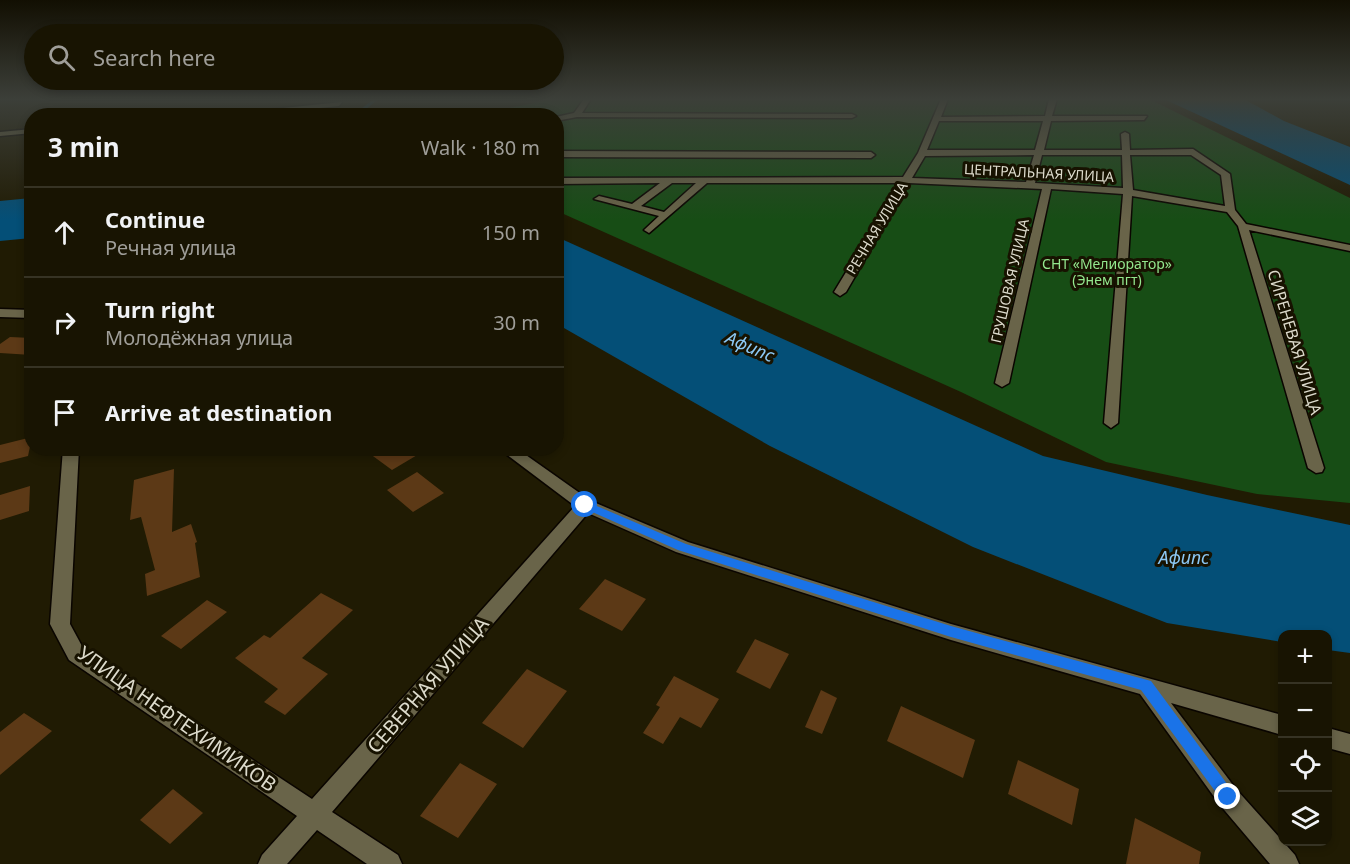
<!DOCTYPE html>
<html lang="en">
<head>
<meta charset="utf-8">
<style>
  body { margin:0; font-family:"Noto Sans",sans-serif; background:#211d0c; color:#f1f3f6 }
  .controls { position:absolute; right:18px; bottom:18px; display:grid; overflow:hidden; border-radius:12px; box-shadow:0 3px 9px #0003 }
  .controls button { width:54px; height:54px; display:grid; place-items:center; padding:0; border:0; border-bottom:2px solid #363324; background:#181402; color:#f1f3f6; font:30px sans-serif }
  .stop { position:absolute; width:18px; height:18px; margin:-14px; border:4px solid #1a73e8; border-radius:50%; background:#fff }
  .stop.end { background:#1a73e8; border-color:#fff; box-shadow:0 2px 6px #0008 }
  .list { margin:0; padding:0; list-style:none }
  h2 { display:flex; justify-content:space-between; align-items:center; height:78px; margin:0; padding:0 24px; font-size:26px }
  h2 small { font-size:20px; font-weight:400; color:#9f9e99 }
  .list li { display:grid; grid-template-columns:39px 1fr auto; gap:18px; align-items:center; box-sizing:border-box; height:90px; padding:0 24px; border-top:2px solid #363324 }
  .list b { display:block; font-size:22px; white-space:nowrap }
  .list p { margin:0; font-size:20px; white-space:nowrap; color:#9f9e99 }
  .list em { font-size:20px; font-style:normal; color:#9f9e99 }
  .icon { flex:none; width:33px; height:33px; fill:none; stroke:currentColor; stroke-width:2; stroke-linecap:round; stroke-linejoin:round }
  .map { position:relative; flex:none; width:1350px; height:864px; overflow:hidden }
  .search { position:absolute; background:#181402; box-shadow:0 3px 9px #0003; left:24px; top:24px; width:540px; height:66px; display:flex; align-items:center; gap:15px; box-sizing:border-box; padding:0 21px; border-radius:33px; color:#9f9e99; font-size:22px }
  .panel { position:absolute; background:#181402; box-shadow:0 3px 9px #0003; left:24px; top:108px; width:540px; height:348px; border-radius:24px }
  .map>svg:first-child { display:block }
</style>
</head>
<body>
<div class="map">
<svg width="1350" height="864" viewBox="0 0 1350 864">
  <rect width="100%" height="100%" fill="#201b03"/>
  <path fill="#174d15" d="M554,99h595l201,99v305l-93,-9 -151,-32 -145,-70 -404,-181 -1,-95h-87z"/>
  <path fill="#044f77" d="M1164,99h80l40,22 66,26v38z
    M31,198v40l-31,3v-40z
    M557,237l486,219 164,39 143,30v128l-22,-3v-16h-46v8l-115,-19 -194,-76 -203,-101 -213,-122z"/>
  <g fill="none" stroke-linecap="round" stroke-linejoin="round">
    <path stroke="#044f77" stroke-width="3" d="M355,116l21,-17"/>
  </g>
  <path fill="#5c3916" d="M10,337l22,1v17l-32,-2v-9z
    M32,437l-4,19 -28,7v-18z
    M362,448h67l-37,22z
    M174,469l-2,63 19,-8 6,18 -2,1 5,34 -53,19 -2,-22 10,-4 -14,-53 -11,3 4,-40z
    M417,472l27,21 -31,19 -26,-22z
    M30,486l-1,25 -29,9v-25z
    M605,579l41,20 -24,32 -43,-22z
    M321,593l32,17 -51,48 26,16 -43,41 -21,-13 14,-13 -43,-31 29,-23 6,3z
    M207,600l20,12 -46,37 -20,-13z
    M755,639l34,15 -19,35 -34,-17z
    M527,669l40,22 -44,57 -41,-25z
    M674,676l45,23 -18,29 -21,-11 -17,27 -20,-11 17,-26 -4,-2z
    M821,690l16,8 -15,36 -17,-7z
    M901,706l74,34 -12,38 -76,-37z
    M24,713l28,18 -52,44v-43z
    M1018,760l61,29 -7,36 -64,-31z
    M460,763l37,21 -39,54 -38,-22z
    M173,789l30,24 -33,31 -30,-24z
    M1135,818l66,34 -2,12h-73z"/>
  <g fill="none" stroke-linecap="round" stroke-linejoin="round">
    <g stroke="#0a0500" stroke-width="3">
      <path id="minor" d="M584,99h7l-9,14 270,1 4,2 -4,2 -275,-1 -21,4v-4l18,-4z
        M941,99h7l-7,18 104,-1 4,-17h8l-5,17h95l-3,4 -93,1 -7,29h78l-1,-16 4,-2 4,2 1,16 63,-1 37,25 5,36 11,14 104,21v6l-101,-21 75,238 -2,4 -6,1 -8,-5 -70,-242 -11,-14 -95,-16 -14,227 -7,5 -7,-5 19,-229 -72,-5 -42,194 -7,4 -7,-4 47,-194 -133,-6 -63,109 -6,4 -6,-4 66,-109h-193l-58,50 -5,-3 15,-14 -65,-17 5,-3 33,8 28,-21 -104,1v-6l347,-1 15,-24zM939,121h104l-8,29h-108zM1034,155l-8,27 -114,-4 13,-22zM1042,155h80l1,33 -88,-5zM1130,155h61l30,20 4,31 -92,-16zM672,183h24l-32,29 -23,-6z
        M342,102l-3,4 -101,10h-33z
        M32,129v4l-32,3v-4z
        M556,151l315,1 4,3 -4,3 -315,-1z
        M0,309l32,1v8l-32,-1z
        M63,448h16l-9,176 13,24 229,151 263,-293 -77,-58h18l75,53 97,41 263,82 331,91v20l-111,-32 65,86 59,66 4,9h-29l-50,-59 -80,-111 -189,-54 -275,-88 -88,-39 -256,299 66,43 4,9h-35l-50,-34 -30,34h-29l4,-9 35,-39 -228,-156 -19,-36z
        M1328,728l22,6v20l-22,-6z"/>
    </g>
    <use href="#minor" fill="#696449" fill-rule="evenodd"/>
  </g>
  <linearGradient id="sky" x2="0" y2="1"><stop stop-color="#120f02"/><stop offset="0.45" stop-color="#3c3f39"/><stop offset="1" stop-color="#3c3f39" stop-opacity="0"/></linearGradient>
  <rect width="1350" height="220" fill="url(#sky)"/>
  <path fill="#1a73e8" d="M585,501l101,43 265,82 200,55 82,111 3,5 -3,5 -5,3 -5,-3 -82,-112 -190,-53 -273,-87 -97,-43 -2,-2z"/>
  <g text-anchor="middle" stroke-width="6" stroke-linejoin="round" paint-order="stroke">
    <g font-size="14" fill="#dddbcc" stroke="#171200">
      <text transform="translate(1039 173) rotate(3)" y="5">ЦЕНТРАЛЬНАЯ УЛИЦА</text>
      <text transform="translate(877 228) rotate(-59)" y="5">РЕЧНАЯ УЛИЦА</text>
      <text transform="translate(1010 281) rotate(-77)" y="5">ГРУШОВАЯ УЛИЦА</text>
    </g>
    <g font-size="14" fill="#93e78d" stroke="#171200">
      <text x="1107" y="269">СНТ «Мелиоратор»<tspan x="1107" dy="16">(Энем пгт)</tspan></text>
    </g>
    <g font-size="16" fill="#dddbcc" stroke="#171200">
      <text transform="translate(1295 342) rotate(73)" y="6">СИРЕНЕВАЯ УЛИЦА</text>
    </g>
    <g font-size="18" font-style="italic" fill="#8cc8f4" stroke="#171200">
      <text transform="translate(750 347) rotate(23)" y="6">Афипс</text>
      <text x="1184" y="564">Афипс</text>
    </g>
    <g font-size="20" fill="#dddbcc" stroke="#171200">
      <text transform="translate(428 685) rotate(-49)" y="7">СЕВЕРНАЯ УЛИЦА</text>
      <text transform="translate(177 719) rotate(35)" y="7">УЛИЦА НЕФТЕХИМИКОВ</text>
    </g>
  </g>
</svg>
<div class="controls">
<button>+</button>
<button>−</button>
<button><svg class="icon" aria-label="locate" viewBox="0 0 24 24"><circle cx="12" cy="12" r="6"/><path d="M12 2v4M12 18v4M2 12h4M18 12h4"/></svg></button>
<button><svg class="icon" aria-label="layers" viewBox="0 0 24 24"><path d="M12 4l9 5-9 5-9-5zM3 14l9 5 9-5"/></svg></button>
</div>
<div class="stop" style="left:585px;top:505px"></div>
<div class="stop end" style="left:1228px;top:797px"></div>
<div class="search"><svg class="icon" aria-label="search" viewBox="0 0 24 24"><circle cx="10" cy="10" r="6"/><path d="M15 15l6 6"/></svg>Search here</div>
<section class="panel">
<h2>3 min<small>Walk · 180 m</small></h2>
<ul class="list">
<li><svg class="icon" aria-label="ahead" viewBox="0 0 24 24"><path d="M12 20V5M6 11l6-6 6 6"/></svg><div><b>Continue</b><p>Речная улица</p></div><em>150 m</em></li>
<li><svg class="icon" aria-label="right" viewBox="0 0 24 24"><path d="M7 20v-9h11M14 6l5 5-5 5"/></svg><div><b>Turn right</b><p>Молодёжная улица</p></div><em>30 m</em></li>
<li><svg class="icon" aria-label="arrive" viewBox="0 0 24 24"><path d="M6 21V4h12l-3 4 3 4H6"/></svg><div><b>Arrive at destination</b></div></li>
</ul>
</section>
</div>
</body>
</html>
